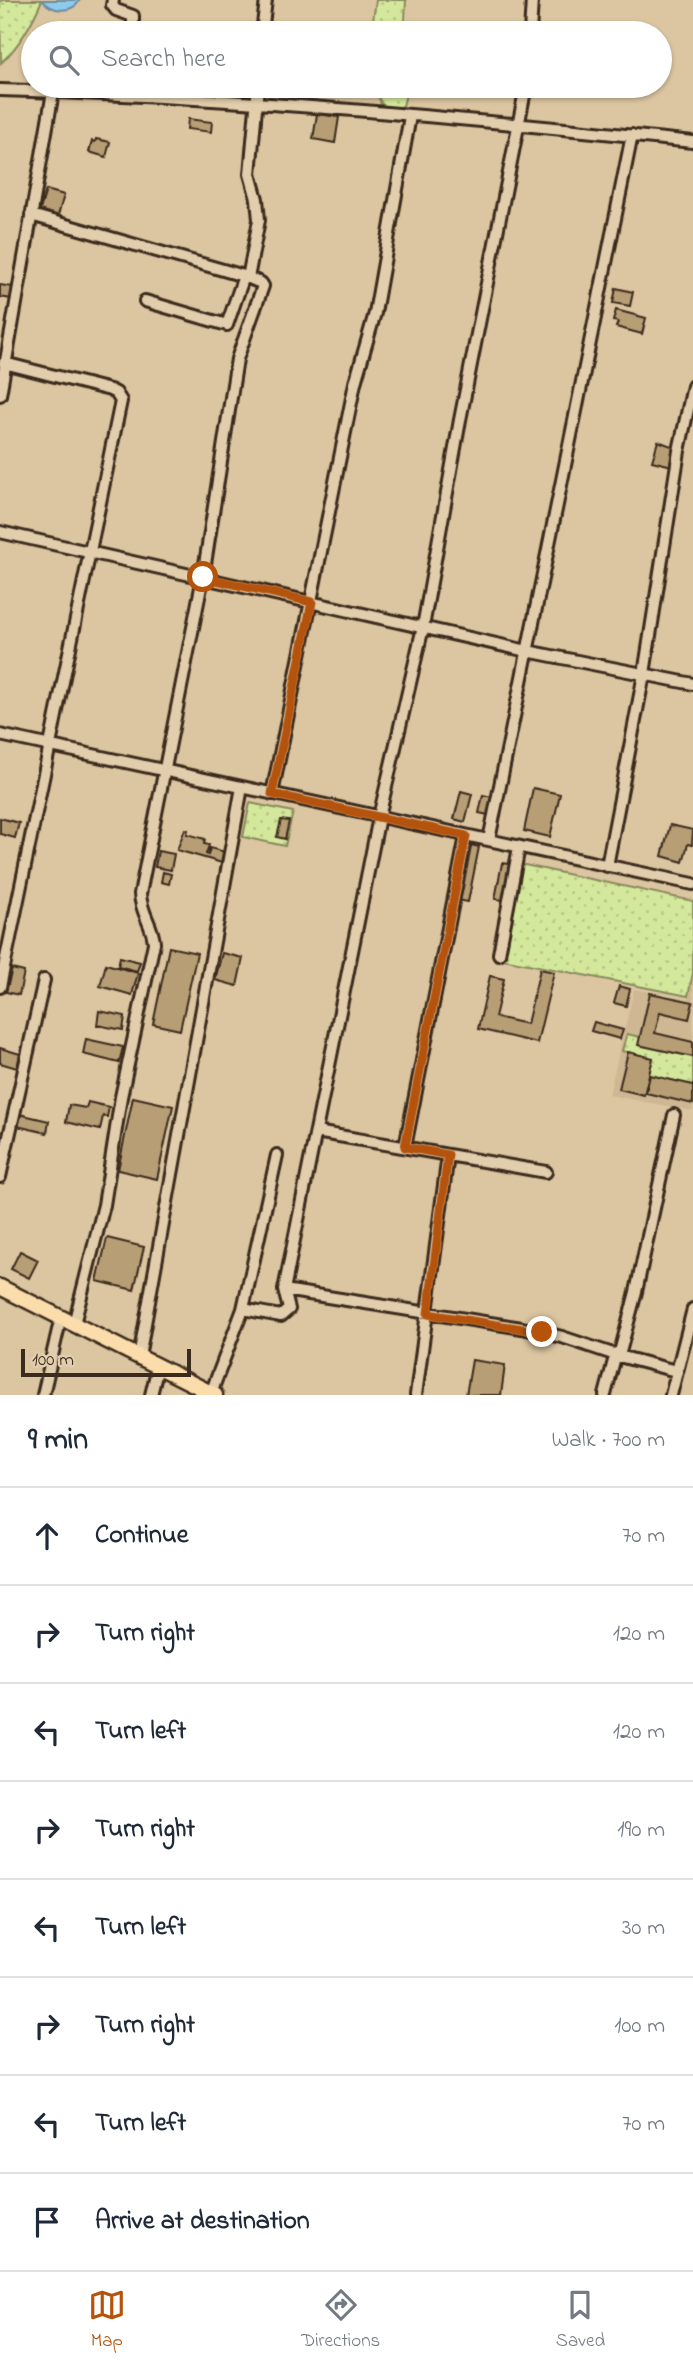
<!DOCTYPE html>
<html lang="en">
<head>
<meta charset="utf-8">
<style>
  body { margin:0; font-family:"Indie Flower",sans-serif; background:#f6f6f7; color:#1f2937 }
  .scale { position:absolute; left:21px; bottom:18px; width:170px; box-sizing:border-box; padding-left:7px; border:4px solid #3b2a1e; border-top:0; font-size:19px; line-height:24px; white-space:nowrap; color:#3b2a1e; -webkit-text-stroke:5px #e2cead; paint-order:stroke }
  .stop { position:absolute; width:21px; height:21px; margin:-16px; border:5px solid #b45309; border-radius:50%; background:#fff }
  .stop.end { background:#b45309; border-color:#fff; box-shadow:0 2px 7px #0008 }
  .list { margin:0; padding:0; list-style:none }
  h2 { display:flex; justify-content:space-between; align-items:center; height:91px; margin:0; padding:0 28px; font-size:30px }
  h2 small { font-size:23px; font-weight:400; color:#747a83 }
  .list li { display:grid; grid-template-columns:46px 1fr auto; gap:21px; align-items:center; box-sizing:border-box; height:98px; padding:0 28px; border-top:2px solid #e0e1e3 }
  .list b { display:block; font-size:26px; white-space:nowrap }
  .list em { font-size:23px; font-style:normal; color:#747a83 }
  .icon { flex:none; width:38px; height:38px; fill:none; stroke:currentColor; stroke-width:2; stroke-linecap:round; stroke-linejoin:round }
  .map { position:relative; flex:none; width:693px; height:1395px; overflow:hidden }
  .search { position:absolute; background:#fff; box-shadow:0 2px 5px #0004; left:21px; right:21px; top:21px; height:77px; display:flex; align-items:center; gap:18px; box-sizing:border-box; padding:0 24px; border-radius:38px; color:#747a83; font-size:26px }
  .sheet { height:875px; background:#fff }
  nav { display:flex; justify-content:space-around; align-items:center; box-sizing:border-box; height:98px; border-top:2px solid #e0e1e3; background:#fff; font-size:19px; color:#747a83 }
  nav a { display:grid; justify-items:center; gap:4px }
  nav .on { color:#b45309 }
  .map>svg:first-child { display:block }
</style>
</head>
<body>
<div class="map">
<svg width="693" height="1395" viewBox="0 0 693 1395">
  <defs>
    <pattern id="grass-dots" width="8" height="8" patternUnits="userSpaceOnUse" patternTransform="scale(1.75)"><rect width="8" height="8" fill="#d4e89c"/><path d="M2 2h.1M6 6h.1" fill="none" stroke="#b7c786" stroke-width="1.8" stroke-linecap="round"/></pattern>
  </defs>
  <rect width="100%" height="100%" fill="#dcc6a1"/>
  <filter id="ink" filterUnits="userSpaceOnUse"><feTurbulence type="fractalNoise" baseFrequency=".0143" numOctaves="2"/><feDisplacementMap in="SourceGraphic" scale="14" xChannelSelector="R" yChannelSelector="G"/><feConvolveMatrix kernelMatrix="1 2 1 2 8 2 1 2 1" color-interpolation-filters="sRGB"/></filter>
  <g filter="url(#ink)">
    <path fill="#ceb792" d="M693,980v131l-84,-16 25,-106 54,10z"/>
    <path fill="url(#grass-dots)" stroke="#88895d" stroke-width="2" d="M2,0h40c-10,24 -22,45 -41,63l-1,-61z
      M376,0h30l-1,21 7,12h-33l-6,-13z
      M383,86h25l-5,20c-8,4 -15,1 -22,-2l-2,-6z
      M250,803l43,9 -8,34 -42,-9z
      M520,864l173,37v72l-5,23 -185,-37z
      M627,1034l13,3 -1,8 54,12v28l-44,-10 4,-17 -31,-7z"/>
    <path fill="#8ecaee" stroke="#6d8a9b" stroke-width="2" d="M42,0h38c-8,14 -28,12 -38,0z"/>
    <path fill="#b79e75" stroke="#3b2a1e" stroke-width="2" d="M317,114l22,3 -4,26 -22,-4z
      M188,119l24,3 -1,10 -24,-3z
      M96,139l14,3 -4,15 -17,-5 3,-11 3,1z
      M46,190l18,5 -7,24 -18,-6z
      M0,285l13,2 -2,12 -11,-2z
      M616,288l17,4 -3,14 -17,-3z
      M616,310l30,8 -4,16 -26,-7 2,-5 -5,-1z
      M658,441l19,7 -5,18 -20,-5z
      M533,788l27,6 -10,43 -26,-6z
      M461,791l11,3 -7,28 -11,-3z
      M483,795l14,3 -4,18 -14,-3z
      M0,818l19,5 -4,15 -15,-4z
      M281,820l8,1 -4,18 -8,-2z
      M670,825l23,5 -1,15 -4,-1 -5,18 -21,-6z
      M185,829l3,1 -1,4 18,5 -1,5 5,1 -3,9 2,1 2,-7 15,4 -3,11 -45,-13z
      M467,844l12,3 -11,55 -12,-2z
      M158,851l16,3 -3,16 -16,-3z
      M502,863l8,1 -6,36 -9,-1z
      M163,872l8,2 -2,10 -8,-2z
      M169,947l28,6 -17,77 -27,-6z
      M222,953l21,5 -6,28 -22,-6z
      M120,957l20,5 -3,9 -19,-5z
      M106,964l32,9 -6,22 -32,-9z
      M12,969l12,3 -5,23 -13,-3z
      M540,969l14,3 -17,71 -59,-14 12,-53 14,3 -9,38 32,7z
      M619,986l11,3 -4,17 -12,-3z
      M650,993l43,9 -4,17 -29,-7 -5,21 38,9v15l-55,-12z
      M99,1011l26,5 -2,14 -26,-5z
      M594,1022l29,8 -3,9 -29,-8z
      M86,1039l37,8 -4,16 -36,-9z
      M0,1048l20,6 -3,14 -17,-5z
      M628,1052l25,6 -9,37 -25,-6z
      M650,1075l43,10v19l-47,-11z
      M133,1097l40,9 -16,73 -39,-9z
      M88,1102l21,5 -2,10 -4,-1 -3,14 -34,-8 3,-17 17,3z
      M19,1114l30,7 -2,12 -30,-7z
      M107,1238l37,9 -10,43 -37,-9z
      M20,1251l18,9 -9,18 -18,-9z
      M472,1360l33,5 -4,30h-35z"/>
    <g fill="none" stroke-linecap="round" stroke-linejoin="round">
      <g stroke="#3b2a1e" stroke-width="16">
        <path id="minor" d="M113,0l-1,5 4,5 17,6v17
          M262,33l4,-33
          M530,33l2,-33
          M0,90c232,7 463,28 693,52
          M31,215l213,61 17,7 2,3 -26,73 -34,218 -63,317c1,20 13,31 14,49l-33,154 -17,108 -30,119
          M248,278l11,-58 -2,-21 -7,-25 8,-88
          M145,301l82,24 17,-49
          M0,395l53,-303
          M0,532l527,119 166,33
          M0,735l693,149
          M272,794l83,-411 20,-70 35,-197
          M489,840l143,-705
          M607,866l37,-192 35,-223 14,-65
          M499,954l20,-107
          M0,987l121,-586 -5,-8 -6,-3 -106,-27
          M316,1132l230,40
          M405,1147l61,-311
          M0,1177l44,-197
          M284,1290l238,38 40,9 57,19 57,15
          M243,1309l38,7 8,-7 -5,-19 95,-473 44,-190 37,-207 66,-334
          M619,1356l17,-64 38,-177
          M139,1357l103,-570
          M211,1393l32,-84 34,-154
          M43,1395l18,-78
          M151,1395l7,-29
          M416,1395l32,-240
          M605,1395l11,-42
          M671,1395l22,-86"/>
      </g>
      <g stroke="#3b2a1e" stroke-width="19">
        <path id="major" d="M0,1287l215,108"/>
      </g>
      <use href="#minor" stroke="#e2cead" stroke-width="10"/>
      <use href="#major" stroke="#faddab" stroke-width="14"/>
    </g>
  </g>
  <g fill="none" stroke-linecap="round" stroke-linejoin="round" filter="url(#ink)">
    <path stroke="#b45309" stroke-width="9" d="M203,577l109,25 -40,192 194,42 -61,311 43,8 -20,159 114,18"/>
  </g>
</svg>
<div class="scale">100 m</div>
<div class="stop" style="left:203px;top:577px"></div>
<div class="stop end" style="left:542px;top:1332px"></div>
<div class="search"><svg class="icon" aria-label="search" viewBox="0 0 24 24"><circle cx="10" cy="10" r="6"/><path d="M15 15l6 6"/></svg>Search here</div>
</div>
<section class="sheet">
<h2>9 min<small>Walk · 700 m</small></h2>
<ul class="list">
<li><svg class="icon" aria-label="ahead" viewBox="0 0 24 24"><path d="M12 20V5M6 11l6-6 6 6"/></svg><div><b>Continue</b></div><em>70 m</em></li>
<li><svg class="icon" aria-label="right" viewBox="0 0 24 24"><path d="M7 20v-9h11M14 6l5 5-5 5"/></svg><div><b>Turn right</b></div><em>120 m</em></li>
<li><svg class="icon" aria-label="left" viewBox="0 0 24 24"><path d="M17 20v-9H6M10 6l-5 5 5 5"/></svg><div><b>Turn left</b></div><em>120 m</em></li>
<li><svg class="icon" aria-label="right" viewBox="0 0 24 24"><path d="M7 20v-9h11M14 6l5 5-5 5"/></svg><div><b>Turn right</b></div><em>190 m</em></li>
<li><svg class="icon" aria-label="left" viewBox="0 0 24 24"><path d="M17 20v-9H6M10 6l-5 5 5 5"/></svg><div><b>Turn left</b></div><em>30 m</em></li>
<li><svg class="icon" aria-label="right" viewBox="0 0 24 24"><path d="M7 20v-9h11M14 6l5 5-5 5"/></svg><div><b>Turn right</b></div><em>100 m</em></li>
<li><svg class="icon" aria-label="left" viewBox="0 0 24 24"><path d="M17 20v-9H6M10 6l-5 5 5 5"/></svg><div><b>Turn left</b></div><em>70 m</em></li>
<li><svg class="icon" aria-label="arrive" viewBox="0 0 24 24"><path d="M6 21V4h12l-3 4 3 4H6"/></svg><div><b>Arrive at destination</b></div></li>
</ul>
</section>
<nav>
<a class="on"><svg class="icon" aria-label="map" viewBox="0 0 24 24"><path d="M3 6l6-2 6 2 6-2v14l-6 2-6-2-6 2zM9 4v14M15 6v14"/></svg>Map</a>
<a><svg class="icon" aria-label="directions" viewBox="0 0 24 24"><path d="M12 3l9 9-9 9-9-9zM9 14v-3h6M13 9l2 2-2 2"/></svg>Directions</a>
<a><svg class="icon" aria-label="saved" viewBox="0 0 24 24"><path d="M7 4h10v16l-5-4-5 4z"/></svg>Saved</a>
</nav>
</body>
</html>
